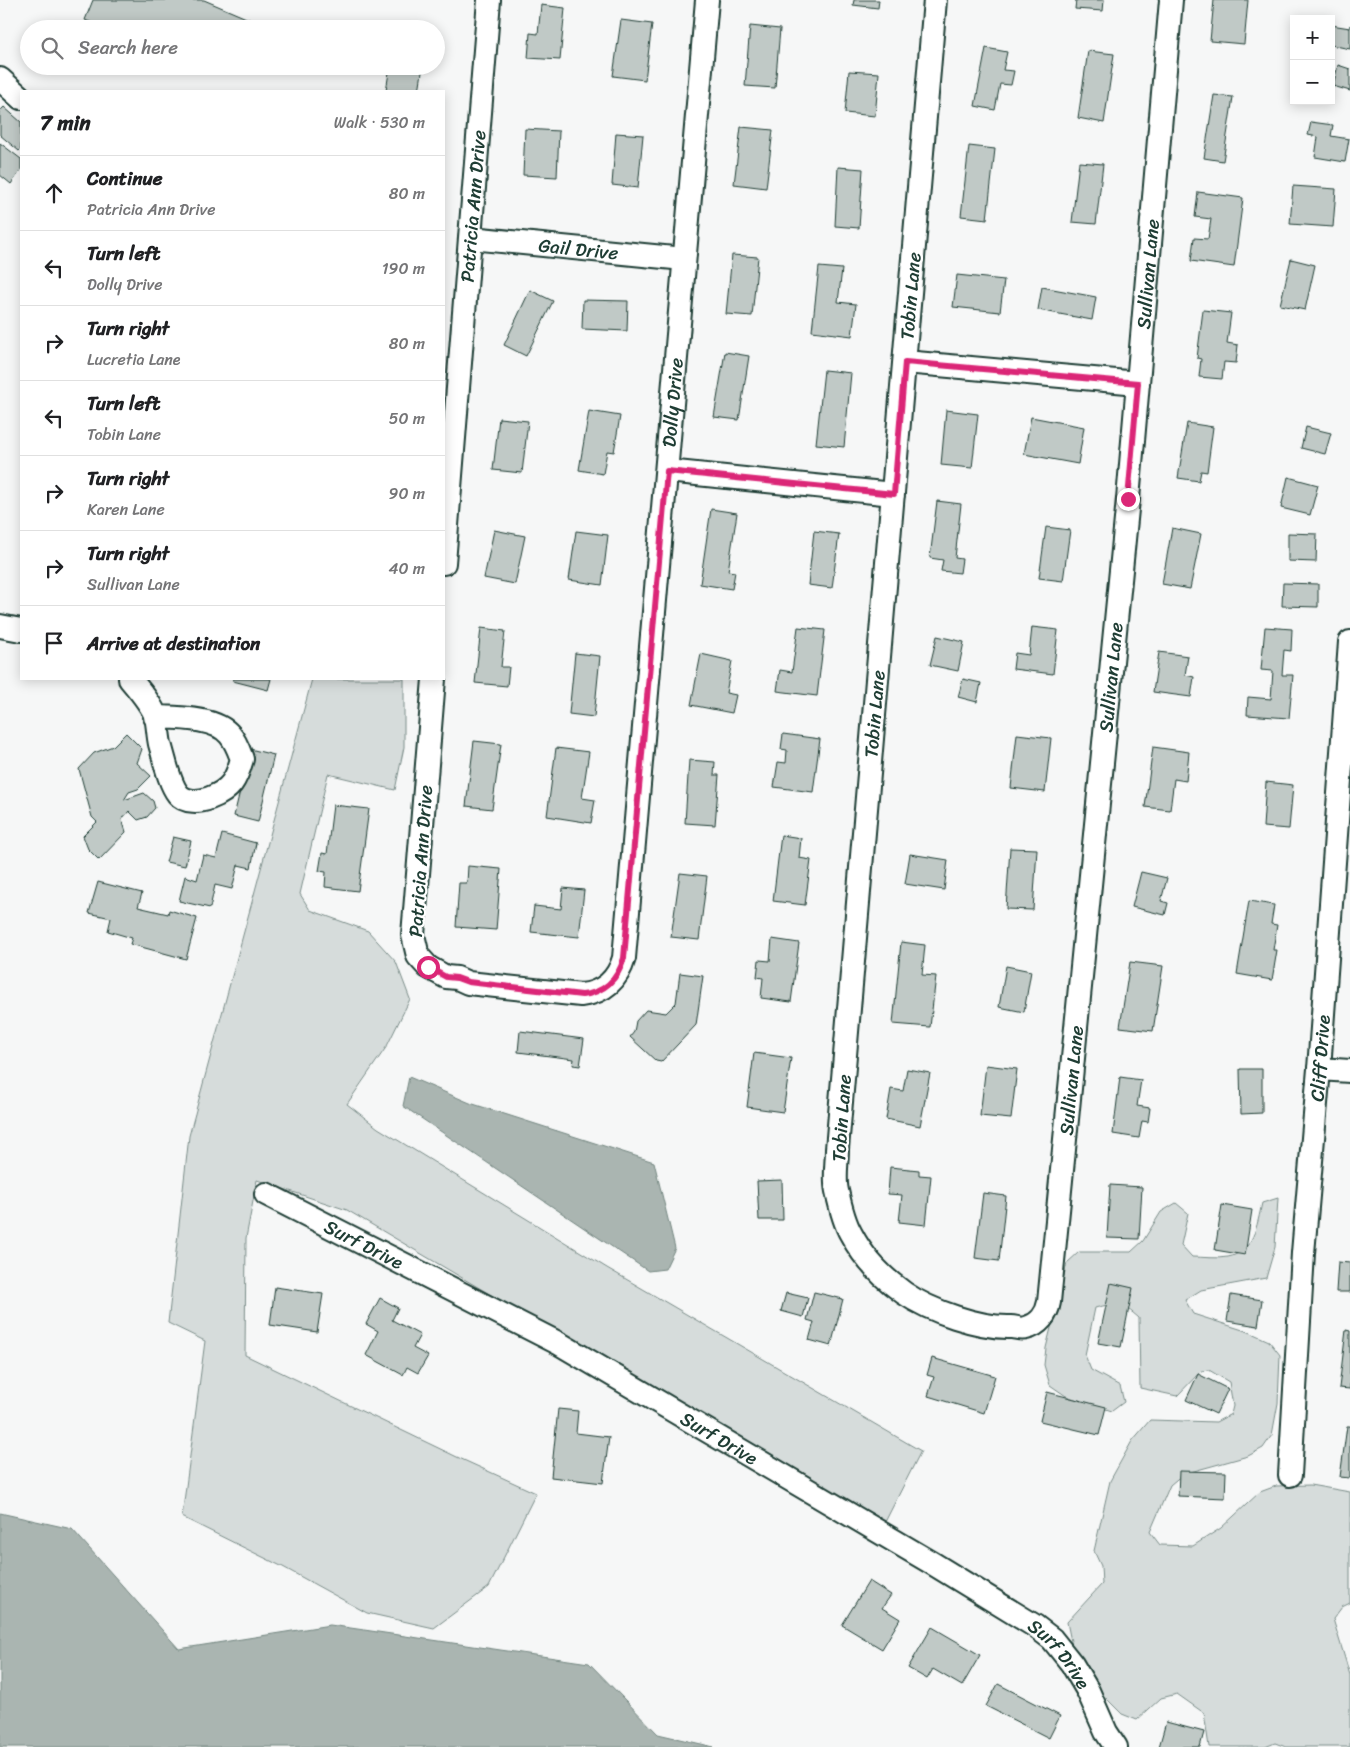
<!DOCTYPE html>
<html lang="en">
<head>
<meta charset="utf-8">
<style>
  body { margin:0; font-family:Sriracha,sans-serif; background:#f6f6f6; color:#202124 }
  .controls { position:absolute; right:15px; top:15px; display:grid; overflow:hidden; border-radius:0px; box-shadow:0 2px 12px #0003 }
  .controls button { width:45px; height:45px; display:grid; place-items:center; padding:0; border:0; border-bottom:1px solid #e0e0e0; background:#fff; color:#202124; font:25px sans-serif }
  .stop { position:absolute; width:15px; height:15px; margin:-11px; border:4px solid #db2777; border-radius:50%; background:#fff }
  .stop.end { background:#db2777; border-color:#fff; box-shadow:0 1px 5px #0008 }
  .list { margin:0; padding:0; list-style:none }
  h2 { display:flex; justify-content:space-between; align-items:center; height:65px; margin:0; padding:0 20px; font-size:21px }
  h2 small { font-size:16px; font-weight:400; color:#757577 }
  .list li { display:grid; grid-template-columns:32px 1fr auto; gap:15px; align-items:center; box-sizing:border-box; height:75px; padding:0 20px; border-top:1px solid #e0e0e0 }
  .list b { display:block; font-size:19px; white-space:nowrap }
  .list p { margin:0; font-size:16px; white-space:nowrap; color:#757577 }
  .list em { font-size:16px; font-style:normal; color:#757577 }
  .icon { flex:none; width:28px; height:28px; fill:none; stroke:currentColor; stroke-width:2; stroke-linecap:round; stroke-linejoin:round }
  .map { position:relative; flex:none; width:1350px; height:1747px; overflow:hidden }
  .search { position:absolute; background:#fff; box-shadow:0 2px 12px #0003; left:20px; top:20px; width:425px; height:55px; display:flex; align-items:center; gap:12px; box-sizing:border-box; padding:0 18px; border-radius:28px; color:#757577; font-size:19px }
  .panel { position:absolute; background:#fff; box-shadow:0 2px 12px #0003; left:20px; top:90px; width:425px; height:590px; border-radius:0px }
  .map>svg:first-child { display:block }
</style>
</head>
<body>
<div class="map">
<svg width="1350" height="1747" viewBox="0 0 1350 1747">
  <rect width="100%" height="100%" fill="#f6f7f7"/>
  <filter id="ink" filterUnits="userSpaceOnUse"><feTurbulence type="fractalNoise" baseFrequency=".02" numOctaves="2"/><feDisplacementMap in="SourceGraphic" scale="10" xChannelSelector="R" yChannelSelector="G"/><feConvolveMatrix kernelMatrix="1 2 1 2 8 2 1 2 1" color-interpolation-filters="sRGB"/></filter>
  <g filter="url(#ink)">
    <path fill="#d6dcdb" stroke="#7a8c88" d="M312,679h92v68l-9,43 -67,-16 -28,120 10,16 58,21 28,31 14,37 -23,47 -40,58 31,24 229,140 314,183 -38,75 -536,-316 -90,-30 -11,58 -1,117 212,102 79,36 -47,94 -55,41 -67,-15 -84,-46 -101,-50 23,-176 -37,-18 21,-187z
      M1278,1198l-3,49 -9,31 -65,12 -16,10 8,14 56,18 20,9 11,14 -2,48 -6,32 -9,13 -15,8 -65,18 -13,11 -20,47 10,13 33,1 28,-18 39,-36 16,-6 34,-1 40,7v111l-8,4 -9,12 17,56v72h-64l-11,-4 -10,4h-56l-5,-34 -27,-19 -16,4 -24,22 -15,-6 -22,-22 -27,-41 -6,-29 35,-38 -1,-18 -7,-15 16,-70 22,-40 18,-21 66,2 15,-8 2,-8 -4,-24 -20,-12 -8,1 -24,25 -37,-8 -1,-70c-17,-15 -22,-16 -44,-10l-10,47 6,15 29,16 4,16 -12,9 -46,-15 -16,-11 -6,-20 2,-17 21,-85 12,-11h52l12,-11 18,-29 15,-9 12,10 -7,32 11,12c11,0 25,2 36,0 26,-5 29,-32 34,-54z"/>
    <path fill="#aab5b1" stroke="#72857f" d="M409,1077l61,26 184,59 21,86 -10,21 -17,2 -245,-165z
      M0,1513l72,16 107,120 151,-24 259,38 69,71 56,13h-714z"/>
    <path fill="#c0c9c6" stroke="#1f3d34" d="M93,0h111l68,29h-165l-22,-9z
      M854,0h25l-1,8 -25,-3z
      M1076,0h28l-1,11 -28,-2z
      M1214,0h34l-4,44 -34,-3z
      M541,5l24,3 -5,52 -32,-2 2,-25 8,1z
      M621,20l31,4 -7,56 -32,-4z
      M1331,25l19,3v-3v24l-19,-4z
      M750,26l30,3 -5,59 -30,-2z
      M986,48l21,4 -4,18 11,1 -3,14 -11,-1 -5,26 -20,-4z
      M1088,51l26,3 -10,69 -26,-5z
      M1338,65l12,4v22l-17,-5z
      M251,66h19l-3,7z
      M390,66h33l-4,25h-33z
      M849,71l30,2 -4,43 -30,-3z
      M1214,95l19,2 -10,64 -19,-3z
      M4,107l17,15v27l-2,2 -19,-16v-24z
      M1311,122l22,3 -2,11 18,3 -4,23 -30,-5 3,-20 -10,-2z
      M741,127l32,3 -7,58 -32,-4z
      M525,129l34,2 -2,46 -34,-2z
      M616,133l27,2 -5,53 -26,-3z
      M0,143l21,16v11l-10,14 -11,-9z
      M969,146l26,3 -8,70 -26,-3z
      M1079,162l24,2 -7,60 -24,-2z
      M838,167l25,2 -4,59 -24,-2z
      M1293,186l43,3 -3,38 -43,-3z
      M1198,192l45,6 -9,69 -43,-6 3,-23 14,1 3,-20 -16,-2z
      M732,255l26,2 -6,59 -26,-2z
      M1291,259l24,6 -10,45 -25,-5z
      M819,267l23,2 -4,33 18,2 -4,32 -40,-5z
      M957,275l47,5 -4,32 -47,-5z
      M1042,287l54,10 -4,23 -54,-10z
      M530,290l23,11 -27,55 -22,-11z
      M583,300l45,1 -1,30 -45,-2z
      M1203,310l28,3 -4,30 11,2 -2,18 -12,-1 -2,17 -23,-2 2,-18 -4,-1z
      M725,352l24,4 -10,64 -25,-3z
      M824,370l27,3 -7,74 -28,-3z
      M946,410l32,4 -6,54 -31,-3z
      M589,411l31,5 -6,36 -7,-1 -4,23 -24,-4z
      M1031,417l53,10 -6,37 -54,-10z
      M499,418l29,3 -6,52 -29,-3z
      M1187,423l26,4 -6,45 -6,-1 -2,10 -21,-3z
      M1306,427l25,6 -6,21 -24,-6z
      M1288,477l30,8 -8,30 -29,-7z
      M937,501l24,3 -6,54 7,1 -2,14 -19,-2 2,-11 -13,-2z
      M711,509l26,4 -9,58 7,1 -3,17 -32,-5z
      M1046,527l24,3 -7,51 -24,-3z
      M1172,528l29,6 -11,55 -28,-5z
      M494,530l31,6 -10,48 -31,-6z
      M576,531l32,4 -6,50 -33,-5z
      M814,531l25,3 -7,54 -24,-3z
      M1288,533l29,1 -1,28 -28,-1z
      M1283,583l35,1v23l-36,-1z
      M798,627l27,3 -8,66 -40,-5 3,-21 12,2z
      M1032,627l26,3 -5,44 -40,-5 2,-16 14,2z
      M1265,627l27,2 -1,22 -7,-1 -2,25h11l-4,43 -42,-3 1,-18 23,2 2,-28 -12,-1z
      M481,628l24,3 -4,36h8l-2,19 -32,-3z
      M937,636l27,6 -6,29 -28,-6z
      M1159,652l29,4 -3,19 9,2 -3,20 -38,-5z
      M575,653l25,3 -6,61 -25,-3z
      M701,654l31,7 -6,32 10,2 -4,18 -41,-8z
      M233,679h38l-3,11 -35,-9z
      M963,679l18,4 -4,19 -19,-5z
      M126,733l16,16 -5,14 14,13 -13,13 -9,3 -5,8 20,-7 9,8 2,7 -8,9 -9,3 -9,-9 -7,8 4,13 -27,28 -11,-11 -5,-13 14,-14 -5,-5 -13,-48 15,-16 19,-7z
      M783,734l37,5 -7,53 -39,-5 4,-25 8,1 1,-13 -6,-1z
      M1017,734l34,4 -6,54 -34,-4z
      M474,741l27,3 -9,65 -26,-3z
      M1153,747l36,5 -3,29 -12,-2 -4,31 -25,-3z
      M556,748l33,4 -7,46 13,2 -4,23 -44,-7z
      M250,749l24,6 -16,67 -24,-6z
      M689,760l26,2 -1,13h5l-4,50 -30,-2z
      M1266,782l27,3 -4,44 -26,-2z
      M333,805l36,4 -11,82 -33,-4 1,-15 -7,-1 3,-18 5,1z
      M222,834l34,9 -5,25 -13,-3 -6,24 -17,-4 -5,23 -31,-7 6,-25 12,4 6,-25 13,3z
      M781,835l20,3 -2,20 12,2 -6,45 -32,-4z
      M173,837l18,4 -6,25 -19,-4z
      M1010,848l27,1 -4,61 -27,-1z
      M910,854l38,6 -4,30 -39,-6z
      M468,866l33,3 -5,61 -40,-3 3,-44h8z
      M1141,872l26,6 -6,23 7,2 -3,12 -33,-8z
      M680,873l27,3 -8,64 -28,-3z
      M98,882l44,11 -4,14 30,7 1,-4 28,8 -11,41 -56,-15 2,-6 -24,-7 3,-13 -22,-5z
      M563,888l21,2 -5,47 -48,-5 3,-26 27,3z
      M1249,901l25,4 -3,19 6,1 -4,25h4l-5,30 -35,-6z
      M772,939l27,4 -8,59 -30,-4 2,-20 -6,-1 2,-17 11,1z
      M901,942l24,3 -3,30 14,1 -6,51 -37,-3z
      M1130,962l33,4 -10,65 -33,-4z
      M1006,966l25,5 -7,41 -25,-5z
      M680,973l23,3 -7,49 -35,37 -5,-1 -26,-24 4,-5 2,-11 10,-11 20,3 10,-10z
      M520,1031l64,8 -4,27 -7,-1 1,-6 -56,-7z
      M754,1053l37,5 -8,54 -36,-5z
      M986,1065l31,4 -6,50 -31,-3z
      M907,1069l23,4 -10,53 -34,-7 5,-30 12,2z
      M1240,1069h22v44l-21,1z
      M1120,1077l21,3 -4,26 13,2 -2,14 -6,-1 -3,17 -26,-4z
      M890,1167l29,3v5l12,1 -5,49 -27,-3 3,-27 -14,-1z
      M782,1180l1,40h-24l-2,-39z
      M1110,1185l32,2 -3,52 -32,-1z
      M983,1193l23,3 -7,65 -24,-3z
      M1222,1205l30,5 -7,45 -30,-5z
      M1338,1262l12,1v29h-14z
      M1111,1283l22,5 -12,59 -23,-4z
      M275,1287l48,7 -6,38 -47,-7z
      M814,1292l29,7 -12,47 -22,-6 5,-18 -7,-2z
      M786,1293l22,5 -5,19 -22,-6z
      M1231,1295l31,5 -4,26 -31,-5z
      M380,1298l18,10 -6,12 28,15 -7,13 15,8 -10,17 -11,-6 -4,8 -37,-20 12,-24 -12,-7z
      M1346,1330l4,1v58l-11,-1z
      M932,1358l63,18 -11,37 -56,-17 6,-19 -7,-2z
      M1198,1374l30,15 -12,25 -30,-14z
      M1047,1392l59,15 -7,28 -59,-14z
      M558,1409l20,2 -2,22 33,4 -6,46 -52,-6z
      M1347,1426h3v52l-10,-1z
      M1179,1471l47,1 -1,26 -47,-2z
      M869,1581l22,14 -9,13 18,11 -18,30 -40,-24z
      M932,1627l48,28 -18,31 -29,-17 -6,10 -19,-11z
      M998,1684l62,32 -11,22 -63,-32z
      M1166,1722l38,10 -4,15h-41z"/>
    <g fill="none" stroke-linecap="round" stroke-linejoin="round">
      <g stroke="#1f3d34" stroke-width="26">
        <g id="minor">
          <path id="s1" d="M935,0l-98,1149c0,13 -3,29 0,42 3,14 7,31 14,43 12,23 32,44 53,59 26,18 75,35 107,34 5,0 10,3 15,1 13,-3 21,-14 23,-26l79,-803 43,-499"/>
          <path d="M0,79l21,19"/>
          <path id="s2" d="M471,238l213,21"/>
          <path d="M905,362l233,21"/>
          <path d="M667,471l226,23"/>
          <path id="s3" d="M444,563l45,-563"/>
          <path d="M0,626l21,4"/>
          <path d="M130,679c9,11 21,24 26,38 2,8 2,18 4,27 4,13 9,39 18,50 7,9 22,8 32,4 21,-8 26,-18 32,-39 -3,-8 -6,-17 -12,-24 -14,-18 -54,-17 -75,-18"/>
          <path id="s4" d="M434,679l-21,256 5,21 10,11 18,10 11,1 11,5 113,12c23,-2 37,-16 43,-37l83,-958"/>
          <path d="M1319,1069l31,2"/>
          <path id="s5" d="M266,1194l294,150 372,219 103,63 17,13 20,25 16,27 18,41 10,15"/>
          <path id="s6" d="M1290,1475l13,-222 16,-184 31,-427"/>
        </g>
      </g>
      <use href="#minor" stroke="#fff" stroke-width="22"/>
    </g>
  </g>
  <g fill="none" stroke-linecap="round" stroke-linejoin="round" filter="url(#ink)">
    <path stroke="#db2777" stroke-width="6" d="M428,967l18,10 11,1 11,4 114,13c22,-2 36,-16 42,-37l43,-487 227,23 11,-132 233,21 -10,116"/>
  </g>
  <g text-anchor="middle" stroke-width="4.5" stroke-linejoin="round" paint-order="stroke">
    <g font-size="19" fill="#1f3d34" stroke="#fff">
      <text dy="7" stroke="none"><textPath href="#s3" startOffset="358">Patricia Ann Drive</textPath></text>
      <text dy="7" stroke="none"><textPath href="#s2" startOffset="108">Gail Drive</textPath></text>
      <text dy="7" stroke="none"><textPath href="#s1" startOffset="2519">Sullivan Lane</textPath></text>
      <text transform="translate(910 296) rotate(-85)" y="7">Tobin Lane</text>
      <text dy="7" stroke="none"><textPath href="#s4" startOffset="1069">Dolly Drive</textPath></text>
      <text dy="7" stroke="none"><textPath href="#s1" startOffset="2114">Sullivan Lane</textPath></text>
      <text transform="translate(874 714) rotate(-85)" y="7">Tobin Lane</text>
      <text transform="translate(420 861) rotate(-86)" y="7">Patricia Ann Drive</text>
      <text dy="7" stroke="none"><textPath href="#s6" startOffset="418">Cliff Drive</textPath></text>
      <text dy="7" stroke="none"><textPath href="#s1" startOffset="1709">Sullivan Lane</textPath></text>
      <text transform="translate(841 1118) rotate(-86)" y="7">Tobin Lane</text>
      <text dy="7" stroke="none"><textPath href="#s5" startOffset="110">Surf Drive</textPath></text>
      <text dy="7" stroke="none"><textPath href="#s5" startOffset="515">Surf Drive</textPath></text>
      <text dy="7" stroke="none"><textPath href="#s5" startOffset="920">Surf Drive</textPath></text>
    </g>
  </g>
</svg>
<div class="controls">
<button>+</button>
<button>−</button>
</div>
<div class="stop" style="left:428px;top:967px"></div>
<div class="stop end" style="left:1128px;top:499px"></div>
<div class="search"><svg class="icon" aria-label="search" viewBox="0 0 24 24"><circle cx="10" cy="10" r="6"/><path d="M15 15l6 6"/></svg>Search here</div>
<section class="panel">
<h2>7 min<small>Walk · 530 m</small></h2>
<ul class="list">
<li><svg class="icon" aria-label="ahead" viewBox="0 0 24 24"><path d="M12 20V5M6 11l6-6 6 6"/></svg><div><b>Continue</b><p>Patricia Ann Drive</p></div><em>80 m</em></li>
<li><svg class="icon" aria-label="left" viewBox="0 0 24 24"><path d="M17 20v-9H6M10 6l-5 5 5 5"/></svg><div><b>Turn left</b><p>Dolly Drive</p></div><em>190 m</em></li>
<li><svg class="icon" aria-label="right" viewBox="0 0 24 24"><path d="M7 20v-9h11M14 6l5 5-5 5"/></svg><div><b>Turn right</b><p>Lucretia Lane</p></div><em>80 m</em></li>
<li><svg class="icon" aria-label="left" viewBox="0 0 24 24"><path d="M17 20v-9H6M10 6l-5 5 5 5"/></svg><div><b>Turn left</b><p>Tobin Lane</p></div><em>50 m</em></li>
<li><svg class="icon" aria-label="right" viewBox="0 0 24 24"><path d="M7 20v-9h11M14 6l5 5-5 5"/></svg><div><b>Turn right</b><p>Karen Lane</p></div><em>90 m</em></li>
<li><svg class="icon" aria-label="right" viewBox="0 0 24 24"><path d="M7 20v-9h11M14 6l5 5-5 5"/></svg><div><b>Turn right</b><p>Sullivan Lane</p></div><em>40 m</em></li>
<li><svg class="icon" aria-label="arrive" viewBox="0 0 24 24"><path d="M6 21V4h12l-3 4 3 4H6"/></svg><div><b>Arrive at destination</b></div></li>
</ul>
</section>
</div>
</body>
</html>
